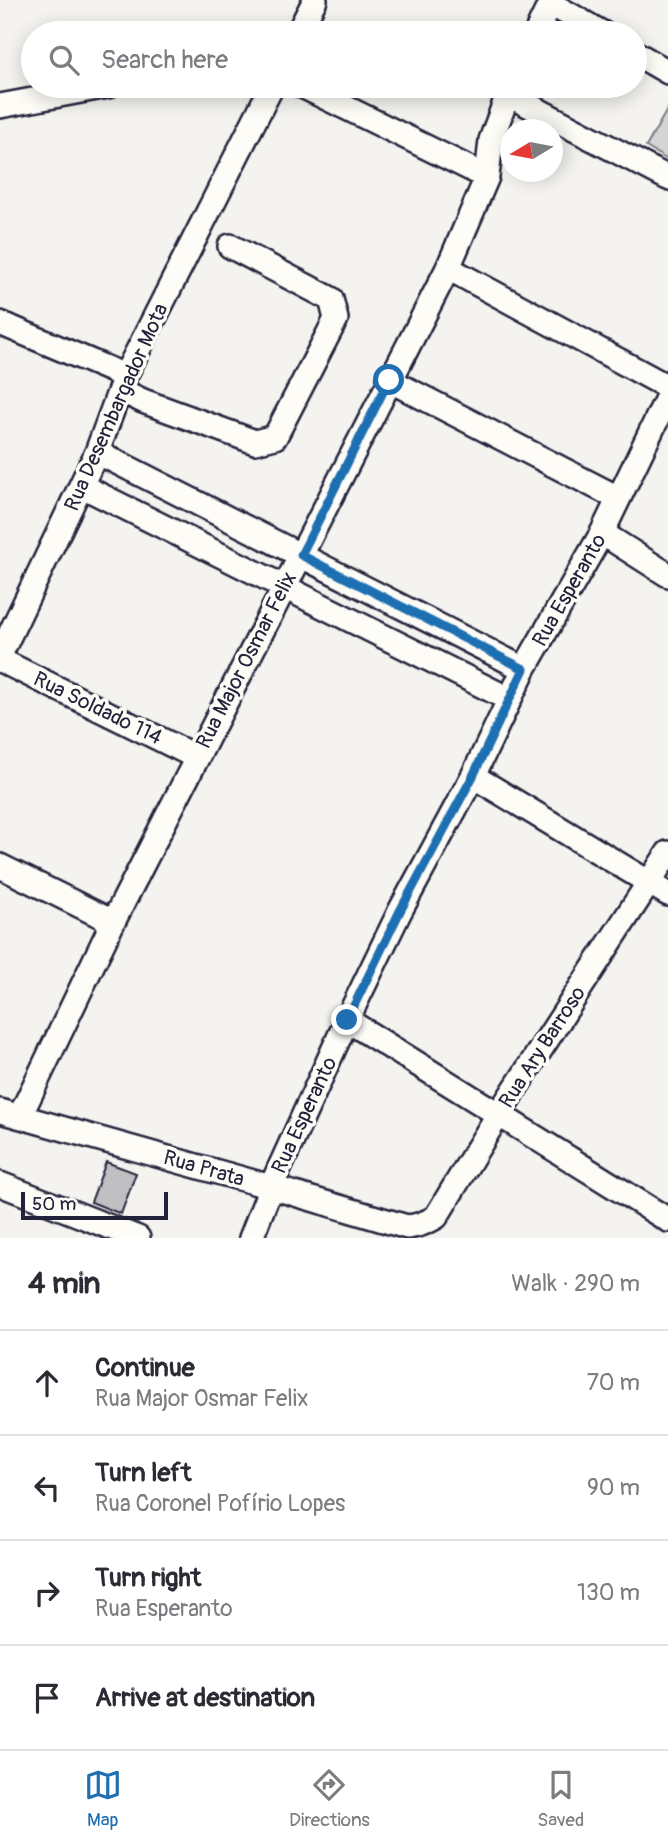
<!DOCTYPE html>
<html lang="en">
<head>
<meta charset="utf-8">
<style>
  body { margin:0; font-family:Pangolin,sans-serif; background:#f7f7f7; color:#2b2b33 }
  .compass { position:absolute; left:500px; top:119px; width:63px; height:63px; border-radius:50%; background:#fff; box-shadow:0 4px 18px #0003; rotate:260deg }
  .scale { position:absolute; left:21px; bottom:18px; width:147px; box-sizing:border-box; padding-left:7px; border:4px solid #22223b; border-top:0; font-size:19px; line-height:24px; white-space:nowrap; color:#22223b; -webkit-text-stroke:5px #fdfcf7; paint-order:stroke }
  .stop { position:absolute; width:21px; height:21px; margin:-16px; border:5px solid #1f6fb2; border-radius:50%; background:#fff }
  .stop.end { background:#1f6fb2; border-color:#fff; box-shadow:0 2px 7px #0008 }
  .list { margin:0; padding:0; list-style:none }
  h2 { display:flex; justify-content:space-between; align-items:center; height:91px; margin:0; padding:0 28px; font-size:30px }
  h2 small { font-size:23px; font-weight:400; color:#7c7c81 }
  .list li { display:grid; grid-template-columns:46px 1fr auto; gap:21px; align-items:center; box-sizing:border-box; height:105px; padding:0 28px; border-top:2px solid #e1e1e2 }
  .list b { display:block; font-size:26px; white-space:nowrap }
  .list p { margin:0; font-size:23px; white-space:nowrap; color:#7c7c81 }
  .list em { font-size:23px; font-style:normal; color:#7c7c81 }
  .icon { flex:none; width:38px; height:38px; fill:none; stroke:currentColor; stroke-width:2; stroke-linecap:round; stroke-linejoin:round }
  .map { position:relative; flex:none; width:668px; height:1238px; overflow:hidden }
  .search { position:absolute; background:#fff; box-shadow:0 4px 18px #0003; left:21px; right:21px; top:21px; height:77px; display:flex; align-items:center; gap:18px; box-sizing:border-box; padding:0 24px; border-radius:38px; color:#7c7c81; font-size:26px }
  .sheet { height:511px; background:#fff }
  nav { display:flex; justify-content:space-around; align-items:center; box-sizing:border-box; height:98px; border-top:2px solid #e1e1e2; background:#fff; font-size:19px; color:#7c7c81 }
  nav a { display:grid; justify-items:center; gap:4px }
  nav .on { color:#1f6fb2 }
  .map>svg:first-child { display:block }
</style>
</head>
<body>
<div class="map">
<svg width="668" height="1238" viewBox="0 0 668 1238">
  <rect width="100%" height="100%" fill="#f4f3ef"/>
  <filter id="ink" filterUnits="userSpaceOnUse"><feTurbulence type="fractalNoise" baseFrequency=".0143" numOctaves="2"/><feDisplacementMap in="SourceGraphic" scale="14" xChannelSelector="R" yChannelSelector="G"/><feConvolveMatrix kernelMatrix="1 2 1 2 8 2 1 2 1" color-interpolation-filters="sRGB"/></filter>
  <g filter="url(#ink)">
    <path fill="#d5d4d5" stroke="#7c7b88" stroke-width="2" d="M668,108v52l-22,-13z"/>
    <path fill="#c0bfc2" stroke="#22223b" stroke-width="2" d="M106,1162l30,11 -15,41 -30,-12z"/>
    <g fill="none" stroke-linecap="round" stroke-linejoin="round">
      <g stroke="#22223b" stroke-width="28">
        <path id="minor" d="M551,4l51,29
          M298,33l17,-33
          M536,33l16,-33
          M635,53l33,19
          M302,86l185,91
          M507,94l161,84
          M0,106l108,-20
          M448,268l220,119
          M0,323l125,53
          M389,380l229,118
          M120,390l23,11 112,41 20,-5 61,-118 -5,-20 -101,-53
          M97,452l427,217
          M82,486l427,213
          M602,533l66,42
          M0,655l97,-203 28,-76 147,-290
          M0,660l196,97
          M473,776l195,118
          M0,866l113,56
          M347,1020l321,200
          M0,1111l271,76 136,40c11,-1 19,-4 29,-10l62,-102 170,-262
          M20,1116l93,-194 335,-654 39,-91 4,-37 20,-54
          M0,1184l138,54
          M251,1238l20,-51 76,-167 53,-109 73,-135 51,-107 78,-136 66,-137"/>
      </g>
      <use href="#minor" stroke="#fdfcf7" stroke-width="23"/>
    </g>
  </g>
  <g fill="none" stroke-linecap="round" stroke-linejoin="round" filter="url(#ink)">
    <path stroke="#1f6fb2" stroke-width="9" d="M347,1020l53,-109 73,-135 51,-107 -223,-114 88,-175"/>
  </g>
  <g text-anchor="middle" stroke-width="7" stroke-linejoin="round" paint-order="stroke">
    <g font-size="21" fill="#22223b" stroke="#fdfcf7">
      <text transform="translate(116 407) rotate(-66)" y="7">Rua Desembargador Mota</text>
      <text transform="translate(569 590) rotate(-60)" y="7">Rua Esperanto</text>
      <text transform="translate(246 660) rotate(-63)" y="7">Rua Major Osmar Felix</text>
      <text transform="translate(98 708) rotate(26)" y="7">Rua Soldado 114</text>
      <text transform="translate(542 1047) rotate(-57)" y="7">Rua Ary Barroso</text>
      <text transform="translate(304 1115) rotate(-65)" y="7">Rua Esperanto</text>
      <text transform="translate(204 1168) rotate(16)" y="7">Rua Prata</text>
    </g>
  </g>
</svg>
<svg class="compass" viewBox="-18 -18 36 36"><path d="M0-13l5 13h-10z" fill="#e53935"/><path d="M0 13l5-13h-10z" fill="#7c7c81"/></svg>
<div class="scale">50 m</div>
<div class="stop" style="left:389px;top:380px"></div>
<div class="stop end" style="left:347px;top:1020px"></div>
<div class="search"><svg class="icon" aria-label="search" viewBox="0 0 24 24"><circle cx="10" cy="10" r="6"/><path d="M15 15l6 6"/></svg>Search here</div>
</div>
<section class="sheet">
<h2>4 min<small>Walk · 290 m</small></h2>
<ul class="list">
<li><svg class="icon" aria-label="ahead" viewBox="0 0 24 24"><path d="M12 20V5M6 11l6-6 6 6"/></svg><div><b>Continue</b><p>Rua Major Osmar Felix</p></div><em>70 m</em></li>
<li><svg class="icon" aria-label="left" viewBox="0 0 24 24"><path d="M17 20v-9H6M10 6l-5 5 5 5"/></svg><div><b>Turn left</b><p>Rua Coronel Pofírio Lopes</p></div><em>90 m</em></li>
<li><svg class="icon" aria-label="right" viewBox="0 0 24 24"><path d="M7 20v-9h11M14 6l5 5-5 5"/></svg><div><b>Turn right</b><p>Rua Esperanto</p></div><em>130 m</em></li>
<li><svg class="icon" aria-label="arrive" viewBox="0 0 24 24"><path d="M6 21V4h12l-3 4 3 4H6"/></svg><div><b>Arrive at destination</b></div></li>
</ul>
</section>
<nav>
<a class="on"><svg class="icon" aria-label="map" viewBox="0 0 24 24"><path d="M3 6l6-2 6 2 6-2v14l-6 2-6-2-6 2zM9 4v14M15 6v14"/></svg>Map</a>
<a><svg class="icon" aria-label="directions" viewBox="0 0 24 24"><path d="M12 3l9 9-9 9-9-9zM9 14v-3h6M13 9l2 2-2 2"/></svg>Directions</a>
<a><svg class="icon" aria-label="saved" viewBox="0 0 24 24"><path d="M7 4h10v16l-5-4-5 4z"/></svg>Saved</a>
</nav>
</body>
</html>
